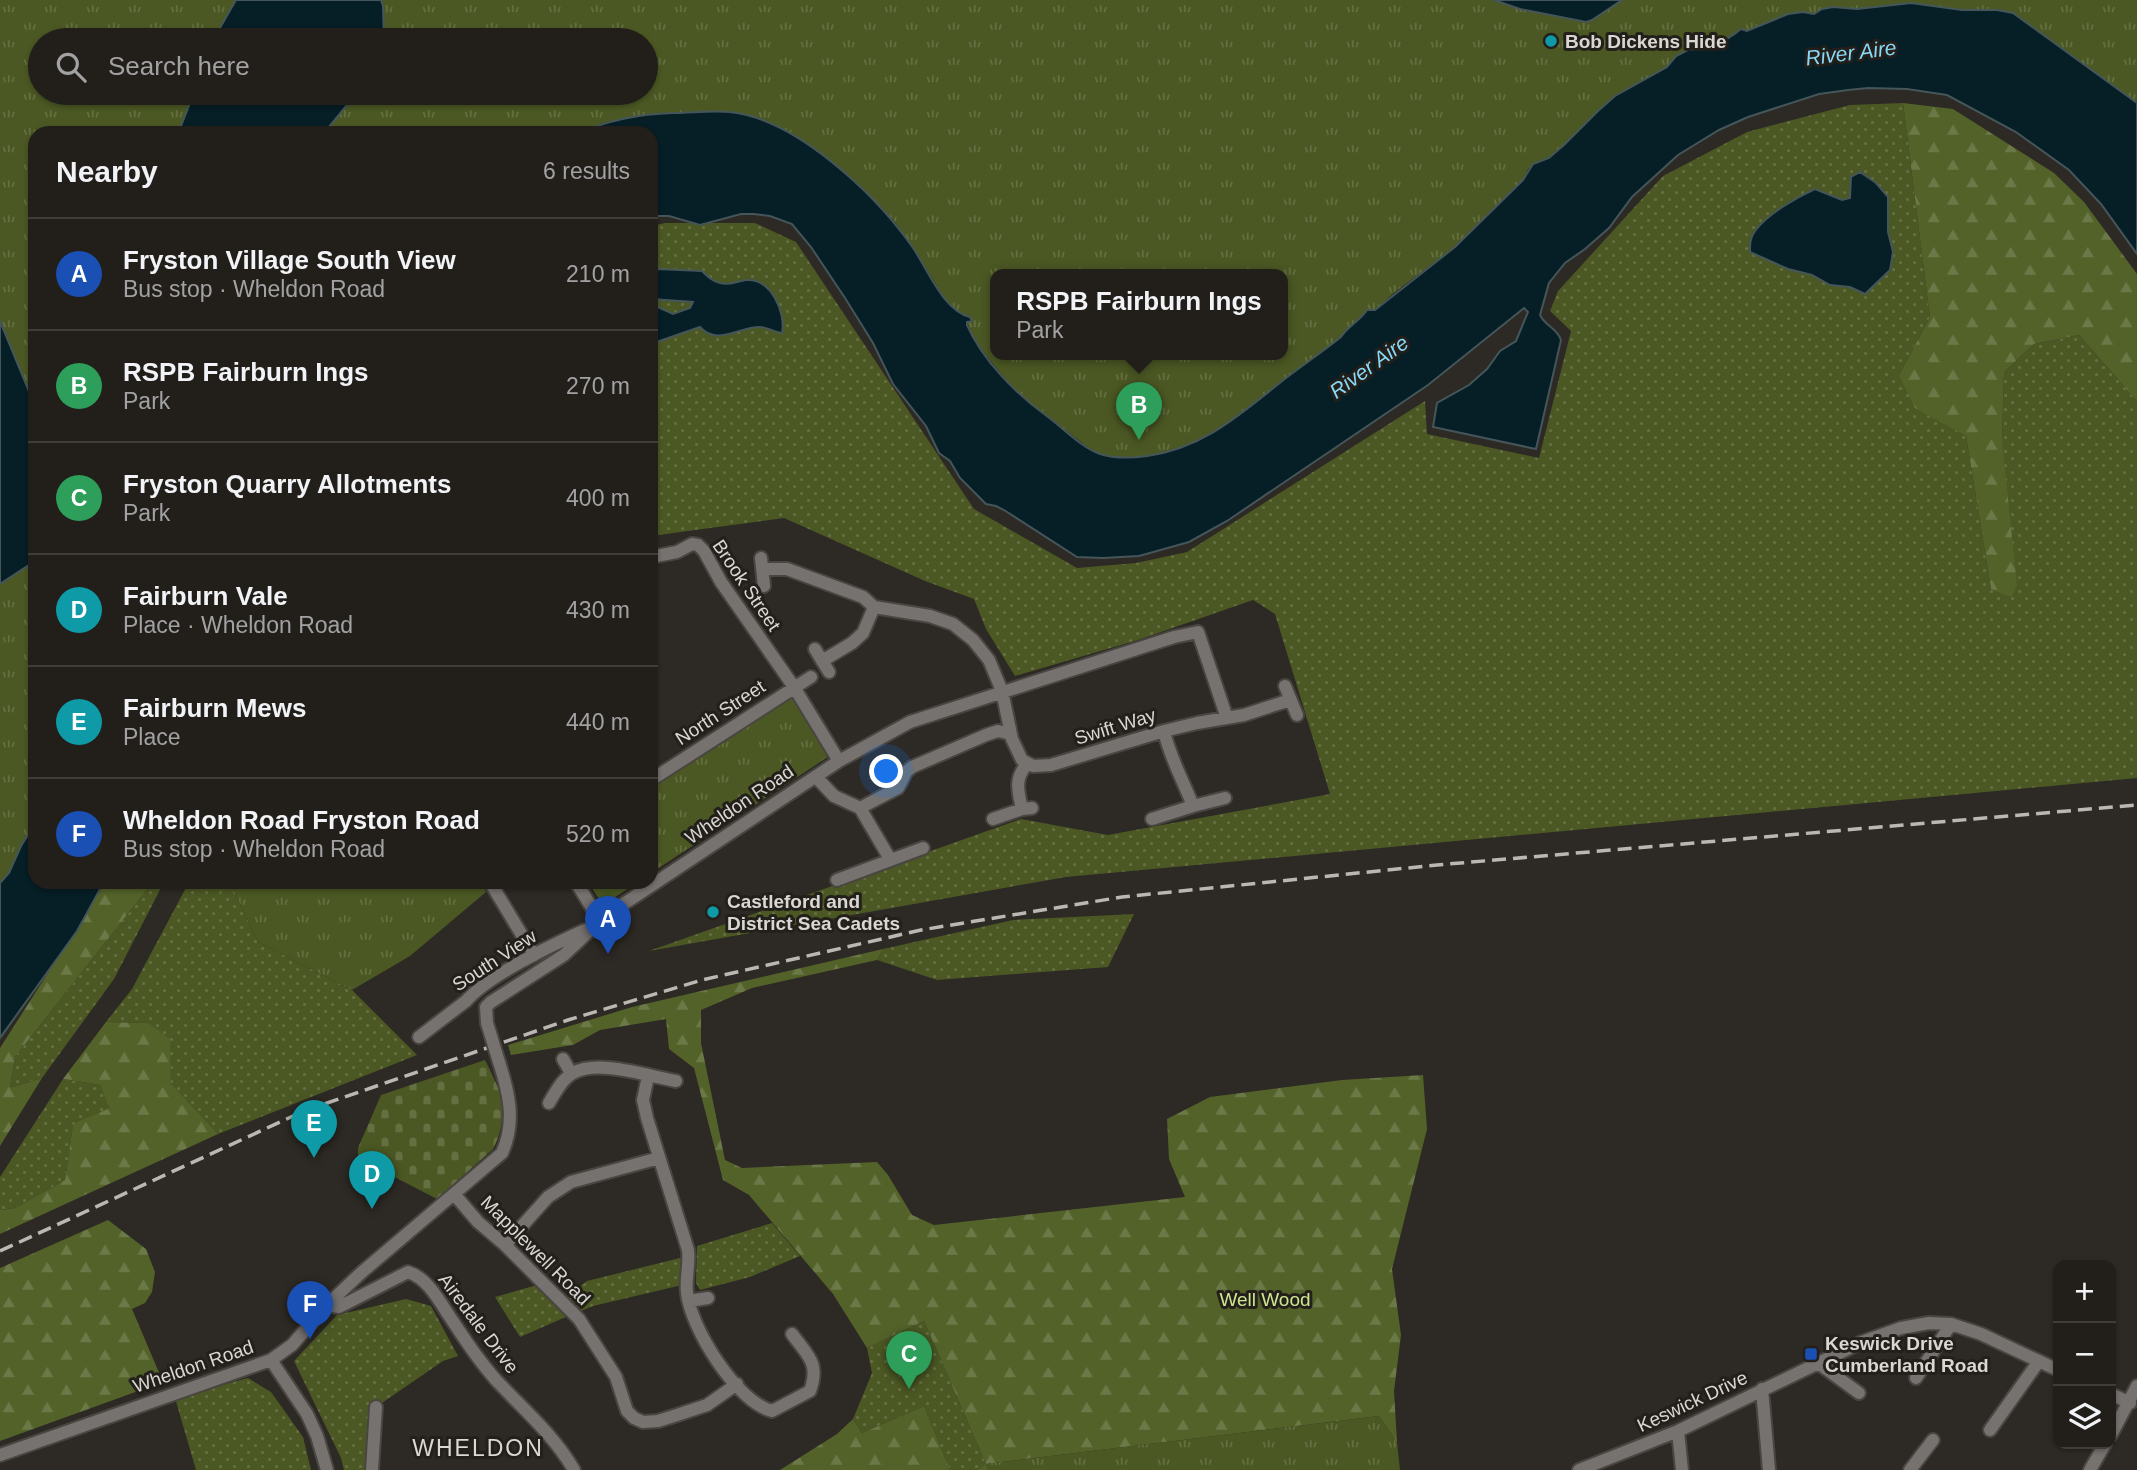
<!DOCTYPE html>
<html lang="en">
<head>
<meta charset="utf-8">
<style>
  body { margin:0; font-family:Arial,sans-serif; background:#2e2c28; color:#f1f3f6 }
  .controls { position:absolute; right:21px; bottom:21px; display:grid; overflow:hidden; border-radius:14px; box-shadow:0 2px 5px #0004 }
  .controls button { width:63px; height:63px; display:grid; place-items:center; padding:0; border:0; border-bottom:2px solid #3f3d3a; background:#221f1b; color:#f1f3f6; font:35px sans-serif }
  .you { position:absolute; left:887px; top:772px; width:24px; height:24px; margin:-18px; border:5px solid #fff; border-radius:50%; background:#1a73e8; box-shadow:0 0 0 10px #1a73e833 }
  .badge { display:grid; place-items:center; width:46px; height:46px; border-radius:50%; background:#e4ad35; color:#fff; font-size:23px; font-weight:700 }
  .pin { position:absolute; translate:-50% -58px; filter:drop-shadow(0 2px 4px #0008) }
  .pin::after { content:''; position:absolute; top:37px; width:24px; height:21px; background:inherit; clip-path:polygon(0 0,100% 0,50% 100%) }
  .popup { position:absolute; left:990px; top:269px; width:298px; height:91px; box-sizing:border-box; display:grid; place-content:center; border-radius:14px; background:#221f1b; filter:drop-shadow(0 2px 5px #0005); font-size:23px; white-space:nowrap; color:#a2a2a3 }
  .popup b { font-size:26px; color:#f1f3f6 }
  .popup::after { content:''; position:absolute; left:50%; top:100%; margin-left:-14px; border:14px solid transparent; border-top-color:#221f1b }
  .list { margin:0; padding:0; list-style:none }
  h2 { display:flex; justify-content:space-between; align-items:center; height:91px; margin:0; padding:0 28px; font-size:30px }
  h2 small { font-size:23px; font-weight:400; color:#a2a2a3 }
  .list li { display:grid; grid-template-columns:46px 1fr auto; gap:21px; align-items:center; box-sizing:border-box; height:112px; padding:0 28px; border-top:2px solid #3f3d3a }
  .list b { display:block; font-size:26px; white-space:nowrap }
  .list p { margin:0; font-size:23px; white-space:nowrap; color:#a2a2a3 }
  .list em { font-size:23px; font-style:normal; color:#a2a2a3 }
  .icon { flex:none; width:38px; height:38px; fill:none; stroke:currentColor; stroke-width:2; stroke-linecap:round; stroke-linejoin:round }
  .map { position:relative; flex:none; width:2137px; height:1470px; overflow:hidden }
  .search { position:absolute; background:#221f1b; box-shadow:0 2px 5px #0004; left:28px; top:28px; width:630px; height:77px; display:flex; align-items:center; gap:18px; box-sizing:border-box; padding:0 24px; border-radius:38px; color:#a2a2a3; font-size:26px }
  .panel { position:absolute; background:#221f1b; box-shadow:0 2px 5px #0004; left:28px; top:126px; width:630px; height:763px; border-radius:21px }
  .map>svg:first-child { display:block }
</style>
</head>
<body>
<div class="map">
<svg width="2137" height="1470" viewBox="0 0 2137 1470">
  <defs>
    <pattern id="grass-dots" width="8" height="8" patternUnits="userSpaceOnUse" patternTransform="scale(1.75)"><rect width="8" height="8" fill="#4b5823"/><path d="M2 2h.1M6 6h.1" fill="none" stroke="#646f42" stroke-width="1.8" stroke-linecap="round"/></pattern>
    <pattern id="forest-firs" width="22" height="20" patternUnits="userSpaceOnUse" patternTransform="scale(1.75)"><rect width="22" height="20" fill="#536229"/><path d="M5 1l3.5 6h-7zM16 11l3.5 6h-7z" fill="#6b7847"/></pattern>
    <pattern id="cemetery-stones" width="16" height="16" patternUnits="userSpaceOnUse" patternTransform="scale(1.75)"><rect width="16" height="16" fill="#4b5823"/><path d="M2 7V4a2 2 0 0 1 4 0v3zM10 15v-3a2 2 0 0 1 4 0v3z" fill="#646f42"/></pattern>
    <pattern id="park-tufts" width="24" height="20" patternUnits="userSpaceOnUse" patternTransform="scale(1.75)"><rect width="24" height="20" fill="#4b5823"/><path d="M3 7l-1-3M5 7V3M7 7l1-3M15 17l-1-3M17 17v-4M19 17l1-3" fill="none" stroke="#646f42"/></pattern>
  </defs>
  <rect width="100%" height="100%" fill="#2d2924"/>
  <path fill="url(#grass-dots)" fill-rule="evenodd" d="M1903,103l27,214 -31,58 43,47 24,14 25,153 11,-148 2,-69 30,-28 45,-9 58,66v377l-1071,99 -417,74 372,-132 87,16 222,-41 -55,-180 -22,-14 -115,40 -123,36 -29,-47 -12,-30 -49,-18 -141,-63 -133,18v-310l14,-3h90l41,19 178,267 103,59 59,-5 51,-11 238,-151 2,33 112,24 32,-127 -21,-20 8,-20 105,-115 84,-44 103,-27zM1850,188l39,24 -1,20 5,20 -3,18 -12,11 -28,6 -20,-2 -18,-10 -24,-6 -35,-37 33,-28 29,-15 27,11 9,-2z
    M153,882h11l-50,97 -72,99 -32,10 5,-31z
    M189,882h41l28,60 94,48 65,65 -199,79 -47,-51 -2,-44 -20,-16 -43,-1 26,-33z
    M1134,914l-26,53 -171,13 -60,-20 6,-11 130,-29z
    M63,1079l37,6 11,23 -38,17 -8,55 -50,28 -15,2v-33z
    M772,1223l28,33 -50,21 -50,13 -4,-7 1,-37z
    M684,1257l-2,28 -89,21 -12,5 -14,-15 20,-15z
    M537,1285l31,31 -48,21 -25,-40z
    M406,1299l25,7 27,50 -15,5 -67,46 -4,63h-28l-3,-12 -47,-97 43,-46z
    M924,1321l62,143 -9,6h-27l-26,-64 -62,27 -9,-14 19,-46 -5,-25z
    M248,1378l23,14 32,45 8,33h-115l-21,-72z"/>
  <path fill="url(#forest-firs)" d="M1903,103l50,6 101,64 30,29 53,72v127l-58,-66 -45,9 -30,28 -2,69 15,144 -6,12 -20,-8 -25,-153 -51,-28 -16,-33 31,-58z
    M106,882h47l-138,175 -5,31 32,-10 -42,68v-98z
    M883,949l-6,11 -125,28 -51,22v33l24,117 17,8 135,-6 11,13 24,40 22,10 251,-28 -16,-38 -2,-40 43,-22 132,-17 81,-5 4,54 -35,140 9,66 -7,56 3,51 -18,-26 -393,48 2,6h-11l9,-6 -62,-143 -57,27 -34,-54 -84,-99 -26,-15 -29,-112 -25,-19 -3,-30 -66,11 -27,15 -62,10 -3,-10 124,-38z
    M106,1022l43,1 21,16 1,44 47,51 -218,100v-24l15,-2 50,-28 8,-56 37,-16 -10,-23 -37,-6z
    M108,1220l38,29 9,23 -3,20 -7,11 -13,6 31,73 -163,59v-173z
    M924,1406l26,64h-170l57,-36 16,-15 9,14z"/>
  <path fill="url(#cemetery-stones)" d="M485,1060c5,10 10,20 14,30 7,17 3,44 -6,59l-56,50 -52,-27 -22,-7 -5,-10v-7l23,-53z"/>
  <path fill="url(#park-tufts)" fill-rule="evenodd" d="M0,0h2137v103l-124,-90 -16,-3h-35l-51,-6 -54,5 -24,-2 -11,2 -8,5 -11,-2 -15,2 -41,17 -6,-1 -7,5 -26,12 -32,9 -9,11 -52,29 -17,15 -34,34 -15,13 -10,3 -11,8 -5,11 -68,67 -60,45 -20,18h-8c-7,12 -19,16 -26,27l-117,90 -31,17 -32,10 -22,3 -13,2 -26,-5 -11,-6 -49,-37 -28,-24 -36,-44 -9,-21 -22,-23 -32,-52 -18,-25 -47,-46 -25,-21 -25,-17 -67,-26h-12l-59,1 -57,10 -25,10h-543v691l-14,22 -12,27 -9,10zM40,40h606v53h-606zM996,274h286v80h-286z
    M794,687l40,66 -183,120v-85z
    M230,882h251l5,10 -76,64 -58,34 -94,-48z
    M588,882h50l-35,23z
    M1379,1416l18,26 3,28h-412l-2,-6z"/>
  <path fill="#061e26" stroke="#45565a" stroke-width="2" d="M236,0h145l2,6 1,34h-171z
    M1494,0h128l-30,20 -6,2 -66,-13z
    M1911,3l51,7h35l16,3 124,90v151l-36,-50 -32,-34 -53,-38 -69,-37 -40,-6 -39,-1 -20,2 -29,4 -71,23 -29,13 -41,25 -46,42 -23,31 -24,21 -20,14 -16,20 -9,32c5,11 17,13 21,25l-25,109 -103,-22 4,-24 32,-18 18,-16 13,-18 16,-10 12,-29 -4,-4 -96,77 -201,136 -38,21 -50,14 -36,2 -26,-1 -73,-47 -8,-4 -10,-2 -26,-26 -10,-17 -11,-8 -13,-27 -33,-42 -20,-41 -28,-45 -34,-51 -19,-23 -22,-8 -16,-2h-13l-41,11 -31,-9h-18v-83h-73c29,-12 62,-19 94,-20 19,0 39,-3 58,-1 66,7 144,81 181,133 16,22 31,65 59,72l2,4 -5,1v3c16,36 49,69 81,92 15,11 34,31 52,37 15,5 32,4 47,2 56,-8 91,-40 134,-74 19,-15 40,-29 60,-45 7,-11 19,-16 26,-27h8l80,-63 68,-67 10,-16 16,-6 15,-13 34,-34 17,-15 52,-29 9,-11 14,-7c15,4 39,-10 51,-20l6,2 41,-17 15,-2 11,2 8,-5 11,-2 24,2z
    M194,93h163l-33,40h-144l-1,-2z
    M1860,172l16,11 12,14v35l5,20 -3,18 -25,24 -15,-7 -20,-2 -18,-10 -24,-6 -38,-17c0,-7 0,-15 5,-21 13,-17 40,-33 60,-42l27,11 8,-2 1,-21z
    M657,269l45,2c5,5 10,10 18,12 9,3 17,-2 26,-3 25,-2 40,32 36,53 -8,-1 -15,-6 -22,-6 -22,0 -43,19 -60,0l-49,17v-40l22,10 17,-6 3,-6 -42,-3v-28z
    M0,321l35,85v155l-35,23z
    M35,824v58h69l-27,49 -77,107v-155l9,-10 12,-27z"/>
  <g fill="none" stroke-linecap="round" stroke-linejoin="round">
    <g stroke="#494540" stroke-width="16">
      <path id="minor" d="M761,558l3,28
        M763,569h24l76,28 11,10 56,9 23,8 20,16 16,20 13,31 10,48 10,21 11,6 18,-1 113,-34 33,-8 47,-8 46,-15
        M815,649l14,23
        M822,661l30,-18 11,-10 11,-26
        M1285,686l12,29
        M1164,731c6,27 19,49 29,75l32,-8
        M839,761l71,-39 264,-85 24,-5 29,86
        M816,777l18,19 26,12 30,51
        M651,780l160,-103
        M860,808l38,-20 8,-16 6,-5 74,-32 12,-4 13,3
        M1022,809c-4,-18 -8,-30 5,-45
        M993,819l29,-10 10,-1
        M1152,819l41,-13
        M837,880l86,-32
        M490,882l44,73
        M576,882l24,39
        M487,1023l-1,-16 5,-5 73,-47 36,-34 16,-12 223,-148 -45,-74 -73,-105 -17,-31 -6,-6 -6,-1 -15,8 -26,5
        M419,1037l47,-36c23,-26 86,-56 119,-71
        M563,1059l8,14
        M648,1076l-5,24 4,18 41,132c2,15 -3,29 -1,43 4,36 50,109 85,118l38,-20c10,-28 -2,-35 -18,-57
        M549,1103c6,-10 13,-24 24,-30 25,-14 75,3 103,8
        M454,1194l24,28 27,23 74,74 37,58 11,34 7,7 9,4 15,-1 19,-6 30,-10 30,-21
        M505,1245l43,-48 23,-15 88,-24
        M689,1301l19,-3
        M327,1305l12,2 69,-35c22,7 33,33 46,51 13,20 26,39 42,57 27,29 58,55 78,90
        M271,1360l36,54 10,22 10,34
        M1818,1363l41,30
        M1916,1378l35,-54
        M1762,1389l7,81
        M2111,1394l19,9
        M1990,1430l49,-69
        M1678,1431l4,39
        M2111,1435l26,-49
        M0,1455l271,-95 21,-15 35,-40 35,-33 140,-119c14,-31 7,-60 -3,-91
        M372,1470l4,-63
        M1579,1470l99,-39 184,-89 39,-14 28,-5 22,1 30,10 77,36
        M1910,1470l23,-30
        M2090,1470l15,-26"/>
    </g>
    <use href="#minor" stroke="#757270" stroke-width="12"/>
    <path stroke="#bbb8b4" stroke-width="3.5" stroke-dasharray="14 7" stroke-linecap="butt" d="M0,1251l304,-140 264,-91 134,-40 219,-50 201,-33 315,-32 700,-60"/>
    <g stroke="#494540" stroke-width="16" stroke-linecap="butt">
      <path id="minor-bridge" d="M487,1023l12,39"/>
    </g>
    <use href="#minor-bridge" stroke="#757270" stroke-width="12"/>
  </g>
  <g fill="#0f9aa8" stroke="#231f1a" stroke-width="2.5">
    <circle cx="1551" cy="41" r="7"/>
    <circle cx="713" cy="912" r="7"/>
  </g>
  <rect fill="#1a4fb4" stroke="#231f1a" stroke-width="2.5" x="1804" y="1347" width="14" height="14" rx="3.5"/>
  <g text-anchor="middle" stroke-width="6" stroke-linejoin="round" paint-order="stroke">
    <g font-size="19" font-weight="bold" fill="#d9d7d3" stroke="#231f1a" text-anchor="start">
      <text x="1565" y="48">Bob Dickens Hide</text>
      <text x="727" y="908">Castleford and<tspan x="727" dy="22">District Sea Cadets</tspan></text>
      <text x="1825" y="1350">Keswick Drive<tspan x="1825" dy="22">Cumberland Road</tspan></text>
    </g>
    <g font-size="19" fill="#d9d7d3" stroke="#231f1a">
      <text transform="translate(747 585) rotate(56)" y="7">Brook Street</text>
      <text transform="translate(720 712) rotate(-33)" y="7">North Street</text>
      <text transform="translate(1115 726) rotate(-17)" y="7">Swift Way</text>
      <text transform="translate(739 804) rotate(-34)" y="7">Wheldon Road</text>
      <text transform="translate(494 960) rotate(-33)" y="7">South View</text>
      <text transform="translate(536 1250) rotate(45)" y="7">Mapplewell Road</text>
      <text transform="translate(479 1323) rotate(53)" y="7">Airedale Drive</text>
      <text transform="translate(193 1366) rotate(-19)" y="7">Wheldon Road</text>
      <text transform="translate(1692 1401) rotate(-25)" y="7">Keswick Drive</text>
    </g>
    <g font-size="19" fill="#cde58f" stroke="#231f1a">
      <text x="1265" y="1306">Well Wood</text>
    </g>
    <g font-size="21" font-style="italic" fill="#87d9f7" stroke="#231f1a">
      <text transform="translate(1851 53) rotate(-7)" y="7">River Aire</text>
      <text transform="translate(1369 367) rotate(-36)" y="7">River Aire</text>
    </g>
    <g font-size="23" letter-spacing="2" fill="#dcd7d1" stroke="#231f1a">
      <text x="478" y="1456">WHELDON</text>
    </g>
  </g>
</svg>
<div class="controls">
<button>+</button>
<button>−</button>
<button><svg class="icon" aria-label="layers" viewBox="0 0 24 24"><path d="M12 4l9 5-9 5-9-5zM3 14l9 5 9-5"/></svg></button>
</div>
<div class="you"></div>
<div class="pin badge" style="left:608px;top:954px;background:#1a4fb4">A</div>
<div class="pin badge" style="left:1139px;top:440px;background:#2e9e5b">B</div>
<div class="popup"><b>RSPB Fairburn Ings</b>Park</div>
<div class="pin badge" style="left:909px;top:1389px;background:#2e9e5b">C</div>
<div class="pin badge" style="left:372px;top:1209px;background:#0f9aa8">D</div>
<div class="pin badge" style="left:314px;top:1158px;background:#0f9aa8">E</div>
<div class="pin badge" style="left:310px;top:1339px;background:#1a4fb4">F</div>
<div class="search"><svg class="icon" aria-label="search" viewBox="0 0 24 24"><circle cx="10" cy="10" r="6"/><path d="M15 15l6 6"/></svg>Search here</div>
<section class="panel">
<h2>Nearby<small>6 results</small></h2>
<ul class="list">
<li><span class="badge" style="background:#1a4fb4">A</span><div><b>Fryston Village South View</b><p>Bus stop · Wheldon Road</p></div><em>210 m</em></li>
<li><span class="badge" style="background:#2e9e5b">B</span><div><b>RSPB Fairburn Ings</b><p>Park</p></div><em>270 m</em></li>
<li><span class="badge" style="background:#2e9e5b">C</span><div><b>Fryston Quarry Allotments</b><p>Park</p></div><em>400 m</em></li>
<li><span class="badge" style="background:#0f9aa8">D</span><div><b>Fairburn Vale</b><p>Place · Wheldon Road</p></div><em>430 m</em></li>
<li><span class="badge" style="background:#0f9aa8">E</span><div><b>Fairburn Mews</b><p>Place</p></div><em>440 m</em></li>
<li><span class="badge" style="background:#1a4fb4">F</span><div><b>Wheldon Road Fryston Road</b><p>Bus stop · Wheldon Road</p></div><em>520 m</em></li>
</ul>
</section>
</div>
</body>
</html>
